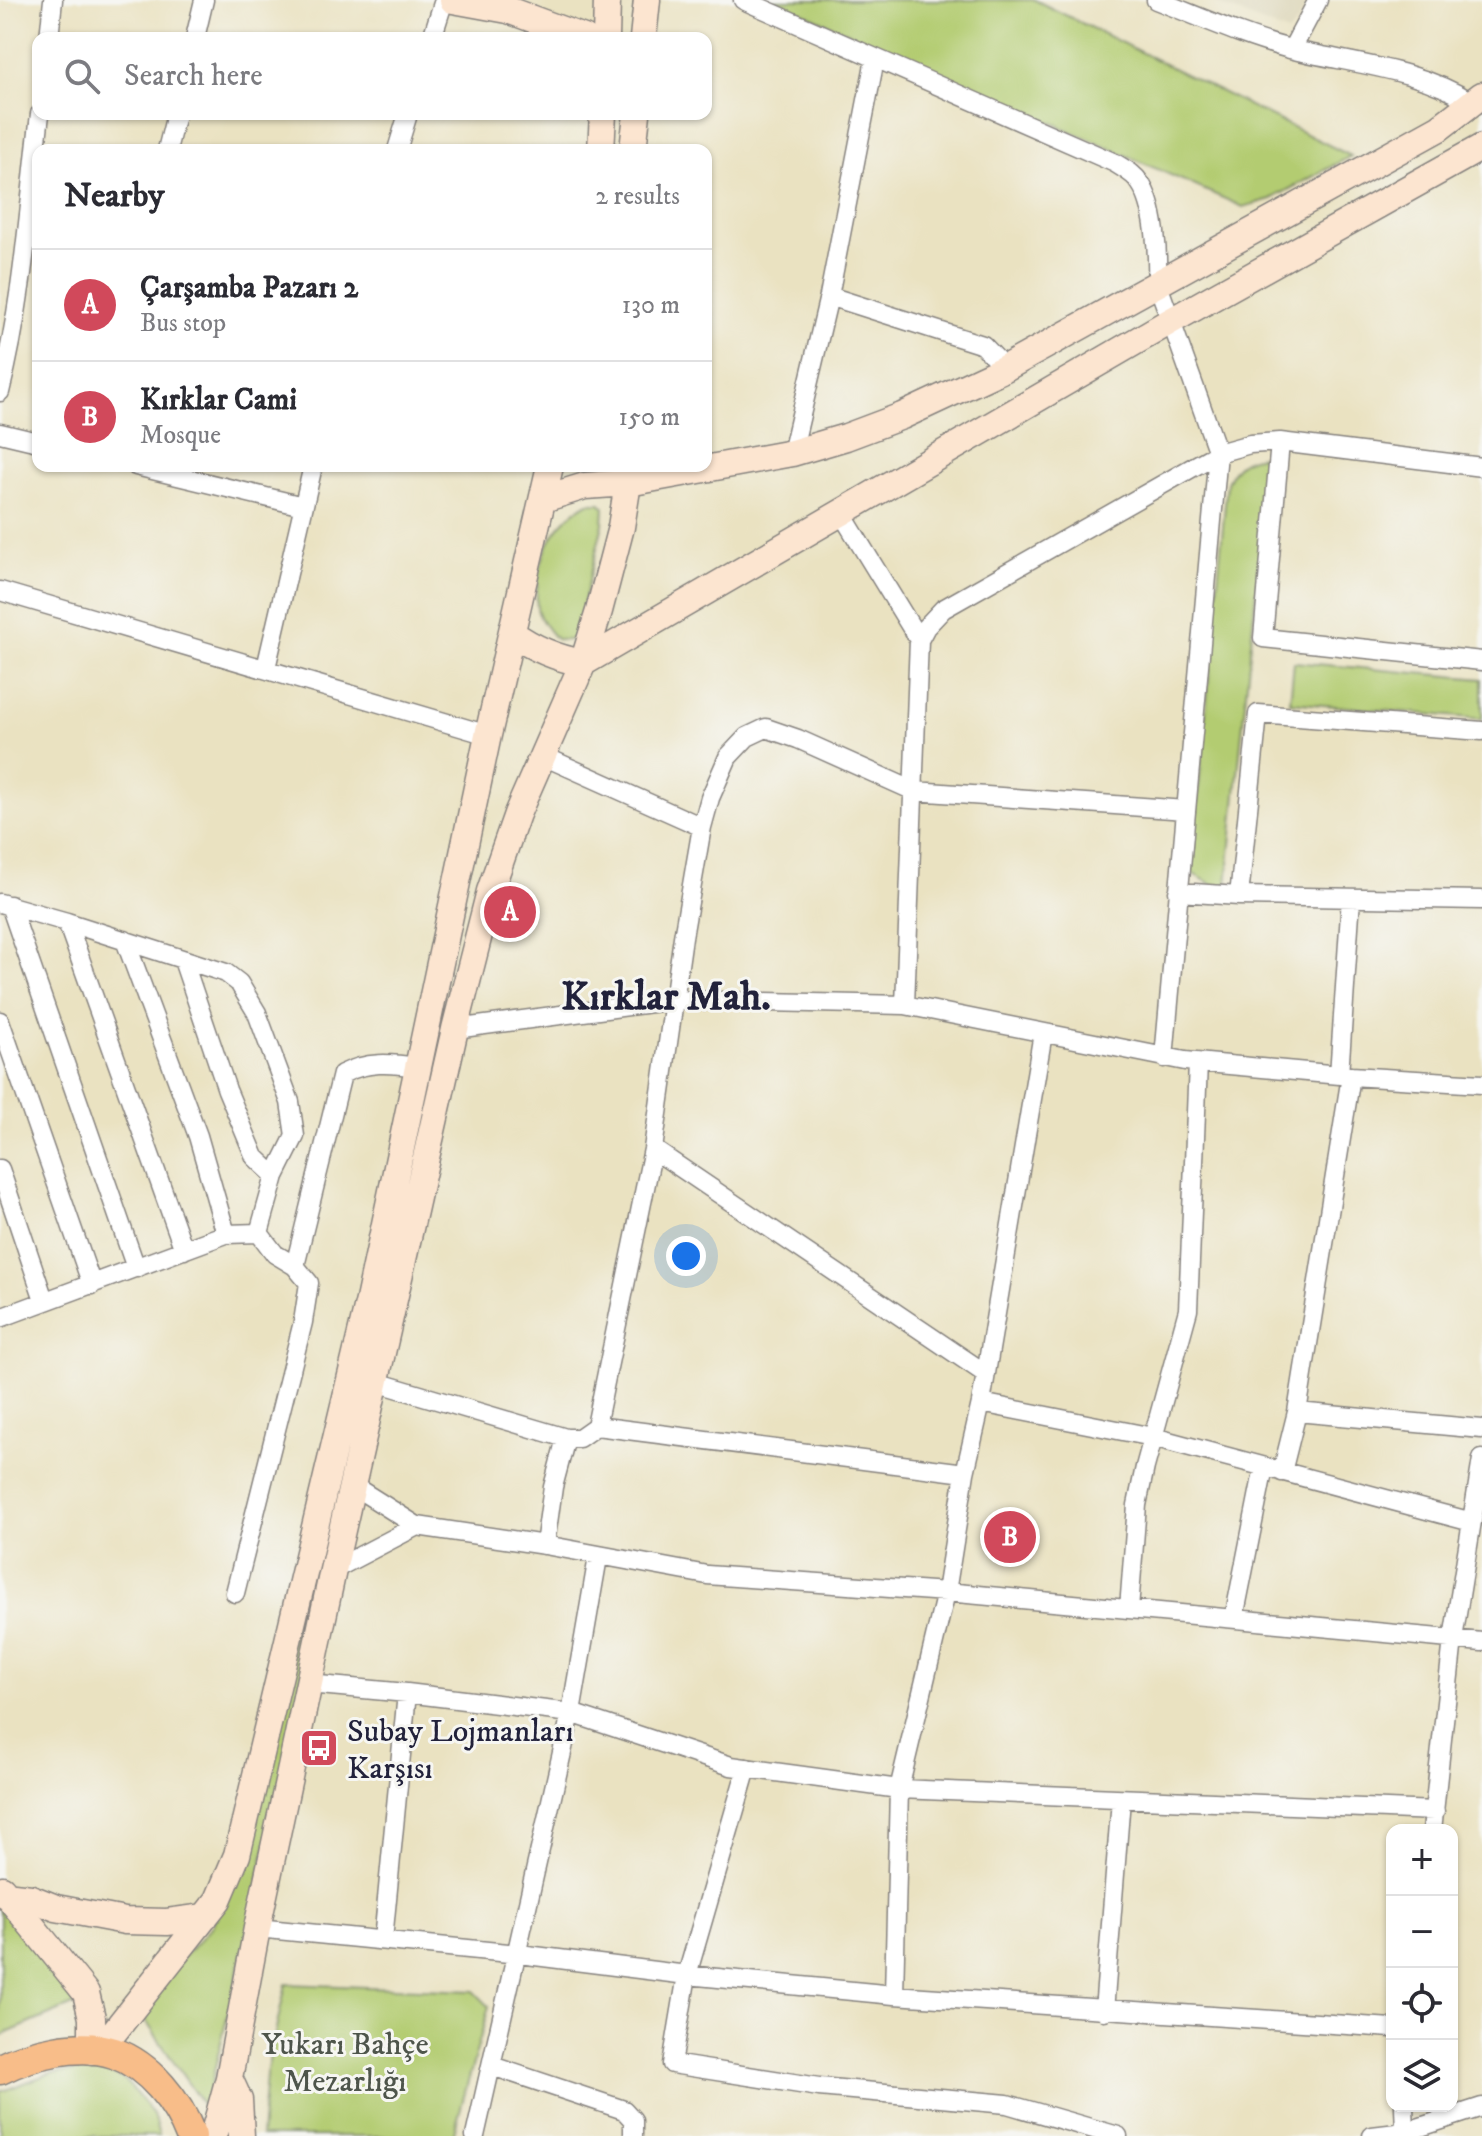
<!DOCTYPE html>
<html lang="en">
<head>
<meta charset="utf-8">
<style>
  body { margin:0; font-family:"IM FELL DW Pica",serif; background:#f7f7f7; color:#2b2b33 }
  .controls { position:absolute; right:24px; bottom:24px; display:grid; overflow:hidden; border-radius:16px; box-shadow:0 2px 6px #0004 }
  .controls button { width:72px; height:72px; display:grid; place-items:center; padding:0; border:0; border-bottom:2px solid #e1e1e2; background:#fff; color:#2b2b33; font:40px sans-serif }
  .you { position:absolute; left:686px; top:1256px; width:28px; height:28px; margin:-20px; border:6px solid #fff; border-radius:50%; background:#1a73e8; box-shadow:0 0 0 12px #1a73e833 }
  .badge { display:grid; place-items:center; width:52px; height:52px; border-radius:50%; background:#d1495b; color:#fff; font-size:26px; font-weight:700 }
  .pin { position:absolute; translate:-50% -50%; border:4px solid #fff; box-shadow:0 2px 8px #0006 }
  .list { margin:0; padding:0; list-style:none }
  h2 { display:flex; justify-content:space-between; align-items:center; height:104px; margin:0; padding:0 32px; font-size:34px }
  h2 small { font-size:26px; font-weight:400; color:#7c7c81 }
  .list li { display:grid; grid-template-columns:52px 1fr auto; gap:24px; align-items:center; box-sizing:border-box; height:112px; padding:0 32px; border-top:2px solid #e1e1e2 }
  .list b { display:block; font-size:30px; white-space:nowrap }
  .list p { margin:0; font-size:26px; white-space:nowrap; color:#7c7c81 }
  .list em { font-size:26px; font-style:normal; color:#7c7c81 }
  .icon { flex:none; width:44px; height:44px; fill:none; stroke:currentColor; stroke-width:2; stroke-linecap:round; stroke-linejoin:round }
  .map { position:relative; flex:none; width:1482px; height:2136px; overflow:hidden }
  .search { position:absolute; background:#fff; box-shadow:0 2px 6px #0004; left:32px; top:32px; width:680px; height:88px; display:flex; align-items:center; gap:20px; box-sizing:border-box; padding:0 28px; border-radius:16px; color:#7c7c81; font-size:30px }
  .panel { position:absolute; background:#fff; box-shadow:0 2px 6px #0004; left:32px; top:144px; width:680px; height:328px; border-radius:16px }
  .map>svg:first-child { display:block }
</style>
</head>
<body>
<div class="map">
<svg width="1482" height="2136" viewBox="0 0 1482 2136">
  <rect width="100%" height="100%" fill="#f6f6f2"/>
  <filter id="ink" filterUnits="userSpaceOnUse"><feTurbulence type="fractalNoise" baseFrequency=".0125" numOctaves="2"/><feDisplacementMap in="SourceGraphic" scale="16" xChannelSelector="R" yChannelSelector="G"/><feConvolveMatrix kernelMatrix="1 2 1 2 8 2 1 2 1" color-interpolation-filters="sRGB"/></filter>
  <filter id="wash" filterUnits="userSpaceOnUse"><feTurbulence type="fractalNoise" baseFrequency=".006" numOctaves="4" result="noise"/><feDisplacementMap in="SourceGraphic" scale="32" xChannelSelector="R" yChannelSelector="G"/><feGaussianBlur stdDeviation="1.8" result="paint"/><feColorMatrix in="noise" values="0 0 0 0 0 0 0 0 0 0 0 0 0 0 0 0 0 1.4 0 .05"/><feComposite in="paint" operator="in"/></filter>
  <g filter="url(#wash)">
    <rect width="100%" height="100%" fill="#eae2c1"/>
    <path fill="#dbd4b5" d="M1208,0h100l-10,22 -10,11z"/>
    <path fill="#b3cc71" stroke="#6a7756" stroke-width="2" d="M774,0h261l316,156 -80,43 -28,8z
      M1262,456l7,3 -42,426 -8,3 -28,-15 36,-390c7,-18 15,-24 35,-27z
      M588,503h13l3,5 -1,16 -27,110c-6,8 -11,7 -20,5 -7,-8 -15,-17 -18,-27 -3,-9 -1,-22 0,-32 5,-34 19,-60 50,-77z
      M1294,662l188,17v40l-192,-17z
      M395,1239l-148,697 -42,172 -68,-100 76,-83z
      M0,1907l78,96 -78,33z
      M286,1984l188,7 15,15 -36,130h-192l5,-61z
      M101,2069l23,10 29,35 6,22h-159v-44l51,-19z"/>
  </g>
  <g filter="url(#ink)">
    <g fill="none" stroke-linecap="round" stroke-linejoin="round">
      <g stroke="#86827e" stroke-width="21">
        <path id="street" d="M743,0l372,163c9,6 19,10 25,20 16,23 18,72 17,99l61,171 -54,605
          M1156,0c44,17 88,37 134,49 62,15 128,19 183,54
          M49,38l4,-38
          M195,38l9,-38
          M432,38l12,-38
          M1292,49l26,-49
          M167,150l9,-36
          M397,150l11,-36
          M829,296l154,49 22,23
          M0,392c23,-91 29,-185 40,-278
          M0,433l38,9
          M1280,442l-17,196 219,23
          M792,453l37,-157 46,-237
          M136,466l167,40
          M840,511l79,129
          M0,591l488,144
          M266,668l47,-202
          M541,755l161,72
          M1178,892l61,4 243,4
          M1239,896l19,-182 224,17
          M0,903l67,19 159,51 13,10 18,30 33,89 5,34 -20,40 -16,57
          M10,905l126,363
          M67,922l117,328
          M125,940l73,196 28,98
          M183,960l44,130 28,67 20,19
          M905,1005l14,-365 7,-13 17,-18 275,-156 32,-9 30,-2 202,25
          M0,1021l92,264
          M455,1029l219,-29 231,5 280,56 166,15 131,8
          M1339,1075l12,-177
          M653,1149l333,225
          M0,1169l44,131
          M295,1266l47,-192c25,-13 48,-11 76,-7
          M0,1318l226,-84 33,-1 16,21 20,12 14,17 -6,39 -68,271
          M376,1382l190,56
          M981,1403l172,34 319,85
          M1297,1412l185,17
          M596,1426l369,47
          M1282,1472l15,-60 54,-336
          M352,1485l65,41
          M545,1545l8,-58 13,-49h13l17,-12 57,-277 30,-212 19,-110 8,-29 18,-41 19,-20 19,-9 32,11 116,52 272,19
          M333,1570l84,-44 128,19 162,30 239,17 536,50
          M1129,1609l8,-104 8,-38 43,-157 10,-247
          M1234,1618l30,-151
          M308,1684l99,9 164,20 160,53 168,23 536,22
          M747,1768l-60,207 -15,89 147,23 188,17 111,32
          M1432,1830l21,-191 29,-180
          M257,1928l262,26 168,21 207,20 498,33
          M383,1940l24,-247
          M894,1995l5,-206 47,-197 19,-119 16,-70 62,-370
          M1104,2011l17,-212
          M492,2066l132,44 9,10v16
          M1404,2106l1,26
          M475,2136l96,-423 27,-156
          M1372,2136l33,-4 77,-25"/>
      </g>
      <g stroke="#86827e" stroke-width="29">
        <path id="secondary" d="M453,0l55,10 76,28
          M606,38l1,-38
          M643,38l4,-38
          M601,150l2,-36
          M633,150l4,-36
          M543,499l42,-13 43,-3 164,-30 54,-16 56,-21 103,-48 434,-240 43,-33
          M512,633c22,16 44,25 71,30l586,-341 313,-175
          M2,1889l84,104 6,25v33
          M5,1895l26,3 25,10 69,13 42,1 38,-5
          M99,2051l119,-151 19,-45 132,-555 119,-565 62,-269
          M229,2078l10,22 2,36
          M213,2136l16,-58 28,-150 76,-358 122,-541 35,-138 27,-77 66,-151 16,-52 22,-84 7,-44v-17"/>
      </g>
      <g stroke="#86827e" stroke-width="33">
        <path id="primary" d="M0,2069c30,-15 80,-28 114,-16 36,13 64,49 77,83"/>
      </g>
      <use href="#street" stroke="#fff" stroke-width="18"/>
      <use href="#secondary" stroke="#fce5d0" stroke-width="26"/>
      <use href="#primary" stroke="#f8bd89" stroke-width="30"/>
    </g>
  </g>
  <defs>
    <g id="bus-square" transform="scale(2)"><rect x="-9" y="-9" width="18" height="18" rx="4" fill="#d1495b" stroke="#f6f6f2"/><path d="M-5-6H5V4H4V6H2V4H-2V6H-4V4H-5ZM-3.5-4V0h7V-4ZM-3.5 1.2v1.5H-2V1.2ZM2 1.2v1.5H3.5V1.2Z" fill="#fff"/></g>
  </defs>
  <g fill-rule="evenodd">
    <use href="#bus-square" x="319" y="1748"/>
  </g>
  <g text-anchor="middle" stroke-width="6" stroke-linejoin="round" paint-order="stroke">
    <g font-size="32" fill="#22223b" stroke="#f6f6f2" text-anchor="start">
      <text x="347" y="1741">Subay Lojmanları<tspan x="347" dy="37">Karşısı</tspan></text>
    </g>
    <g font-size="32" fill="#4e554b" stroke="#f6f6f2">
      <text x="345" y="2054">Yukarı Bahçe<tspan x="345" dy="37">Mezarlığı</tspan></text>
    </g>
    <g font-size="40" font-weight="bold" fill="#22223b" stroke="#f6f6f2">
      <text x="666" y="1009">Kırklar Mah.</text>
    </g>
  </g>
</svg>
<div class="controls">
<button>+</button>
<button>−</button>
<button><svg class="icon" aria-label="locate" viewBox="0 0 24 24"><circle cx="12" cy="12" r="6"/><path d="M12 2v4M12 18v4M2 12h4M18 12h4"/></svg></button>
<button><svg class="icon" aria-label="layers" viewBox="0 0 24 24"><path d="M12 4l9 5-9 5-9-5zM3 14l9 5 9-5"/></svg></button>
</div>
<div class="you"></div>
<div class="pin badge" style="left:510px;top:912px">A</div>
<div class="pin badge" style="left:1010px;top:1537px">B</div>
<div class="search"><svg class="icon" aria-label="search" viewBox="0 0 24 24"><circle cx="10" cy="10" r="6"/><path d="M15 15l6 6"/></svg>Search here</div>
<section class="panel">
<h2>Nearby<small>2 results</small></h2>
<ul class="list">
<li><span class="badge">A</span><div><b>Çarşamba Pazarı 2</b><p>Bus stop</p></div><em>130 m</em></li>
<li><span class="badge">B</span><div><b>Kırklar Cami</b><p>Mosque</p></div><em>150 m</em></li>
</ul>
</section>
</div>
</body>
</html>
